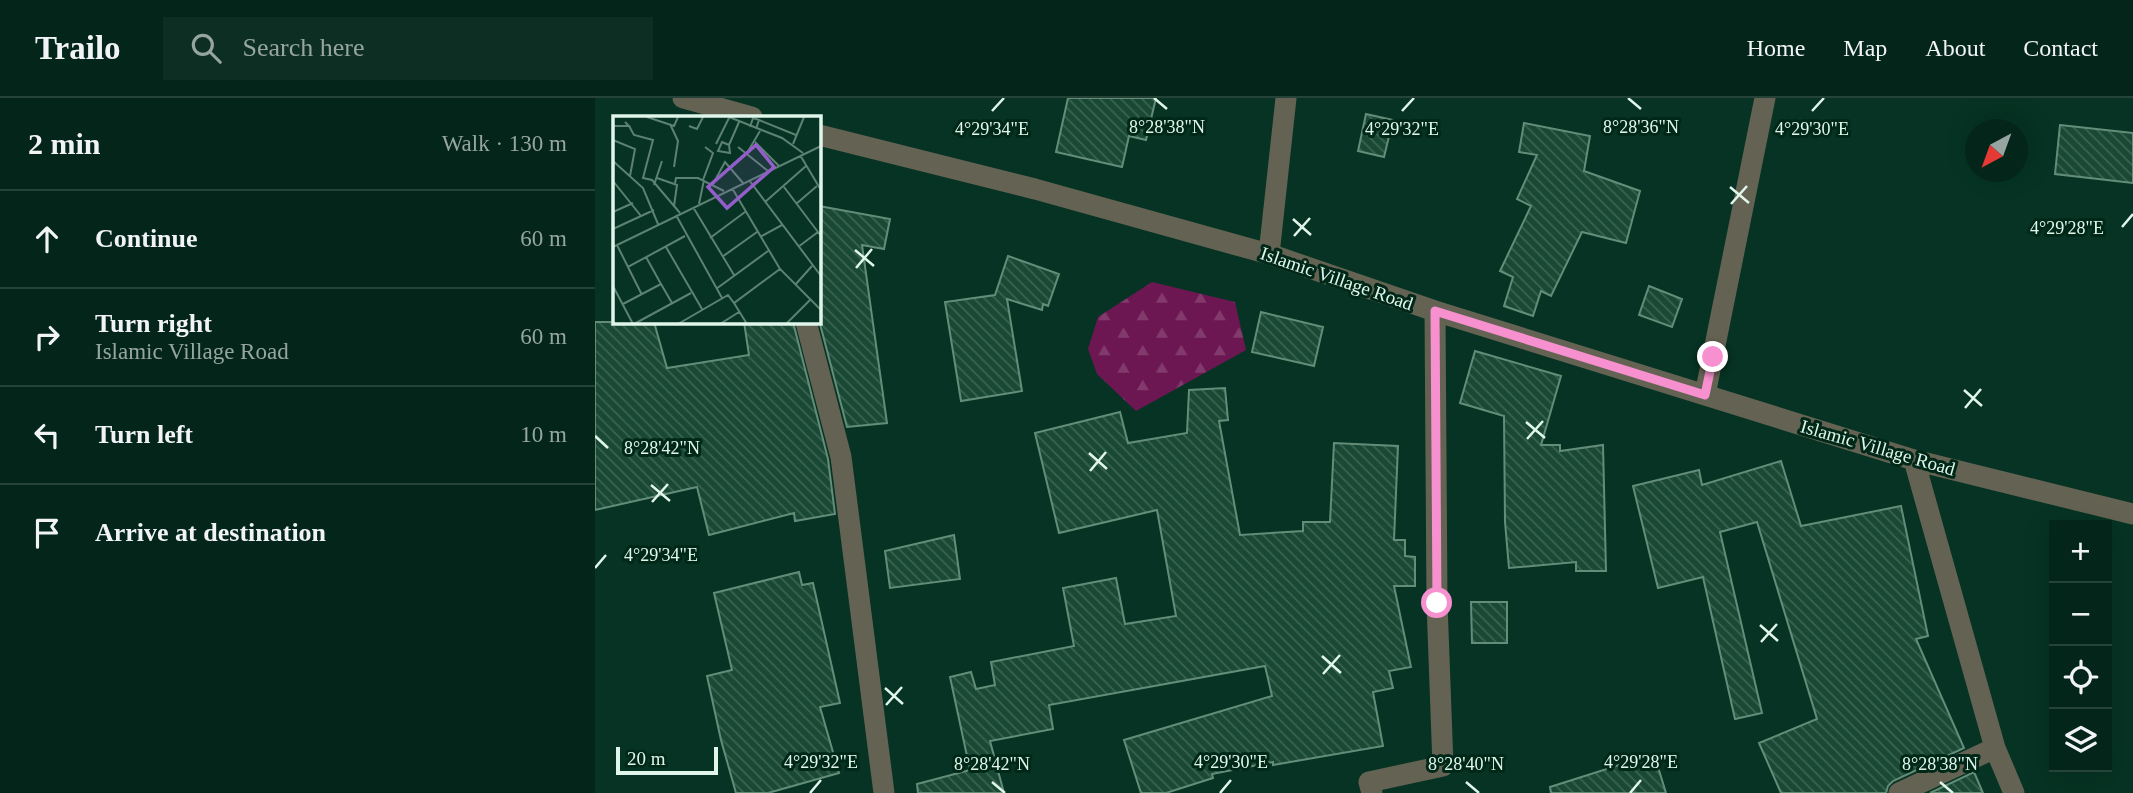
<!DOCTYPE html>
<html lang="en">
<head>
<meta charset="utf-8">
<style>
  body { margin:0; font-family:"Times New Roman",serif; background:#0d2e23; color:#f1f3f6 }
  .controls { position:absolute; right:21px; bottom:21px; display:grid; overflow:hidden; border-radius:0px; box-shadow:0 7px 28px #0002 }
  .controls button { width:63px; height:63px; display:grid; place-items:center; padding:0; border:0; border-bottom:2px solid #254339; background:#04261a; color:#f1f3f6; font:35px sans-serif }
  .compass { position:absolute; left:1370px; top:21px; width:63px; height:63px; border-radius:50%; background:#04261a; box-shadow:0 7px 28px #0002; rotate:221deg }
  .scale { position:absolute; left:21px; bottom:18px; width:102px; box-sizing:border-box; padding-left:7px; border:4px solid #e0f6eb; border-top:0; font-size:19px; line-height:24px; white-space:nowrap; color:#e0f6eb; -webkit-text-stroke:5px #002819; paint-order:stroke }
  .stop { position:absolute; width:21px; height:21px; margin:-16px; border:5px solid #f790ce; border-radius:50%; background:#fff }
  .stop.end { background:#f790ce; border-color:#fff; box-shadow:0 2px 7px #0008 }
  .list { margin:0; padding:0; list-style:none }
  h2 { display:flex; justify-content:space-between; align-items:center; height:91px; margin:0; padding:0 28px; font-size:30px }
  h2 small { font-size:23px; font-weight:400; color:#97a5a2 }
  .list li { display:grid; grid-template-columns:46px 1fr auto; gap:21px; align-items:center; box-sizing:border-box; height:98px; padding:0 28px; border-top:2px solid #254339 }
  .list b { display:block; font-size:26px; white-space:nowrap }
  .list p { margin:0; font-size:23px; white-space:nowrap; color:#97a5a2 }
  .list em { font-size:23px; font-style:normal; color:#97a5a2 }
  .icon { flex:none; width:38px; height:38px; fill:none; stroke:currentColor; stroke-width:2; stroke-linecap:round; stroke-linejoin:round }
  .map { position:relative; flex:none; width:1538px; height:695px; overflow:hidden }
  header { display:flex; align-items:center; gap:42px; box-sizing:border-box; height:98px; padding:0 35px; background:#04261a; border-bottom:2px solid #254339 }
  header strong { font-size:33px }
  nav { display:flex; gap:38px; margin-inline-start:auto; font-size:24px }
  .search { width:490px; height:63px; background:#0d2e23; display:flex; align-items:center; gap:18px; box-sizing:border-box; padding:0 24px; border-radius:0px; color:#97a5a2; font-size:26px }
  main { display:flex }
  aside { flex:1; background:#04261a }
  .map>svg:first-child { display:block }
</style>
</head>
<body>
<header>
<strong>Trailo</strong>
<div class="search"><svg class="icon" aria-label="search" viewBox="0 0 24 24"><circle cx="10" cy="10" r="6"/><path d="M15 15l6 6"/></svg>Search here</div>
<nav><a>Home</a><a>Map</a><a>About</a><a>Contact</a></nav>
</header>
<main>
<aside>
<h2>2 min<small>Walk · 130 m</small></h2>
<ul class="list">
<li><svg class="icon" aria-label="ahead" viewBox="0 0 24 24"><path d="M12 20V5M6 11l6-6 6 6"/></svg><div><b>Continue</b></div><em>60 m</em></li>
<li><svg class="icon" aria-label="right" viewBox="0 0 24 24"><path d="M7 20v-9h11M14 6l5 5-5 5"/></svg><div><b>Turn right</b><p>Islamic Village Road</p></div><em>60 m</em></li>
<li><svg class="icon" aria-label="left" viewBox="0 0 24 24"><path d="M17 20v-9H6M10 6l-5 5 5 5"/></svg><div><b>Turn left</b></div><em>10 m</em></li>
<li><svg class="icon" aria-label="arrive" viewBox="0 0 24 24"><path d="M6 21V4h12l-3 4 3 4H6"/></svg><div><b>Arrive at destination</b></div></li>
</ul>
</aside>
<div class="map">
<svg width="1538" height="695" viewBox="0 0 1538 695">
  <defs>
    <pattern id="forest-firs" width="22" height="20" patternUnits="userSpaceOnUse" patternTransform="scale(1.75)"><rect width="22" height="20" fill="#6d1752"/><path d="M5 1l3.5 6h-7zM16 11l3.5 6h-7z" fill="#82396b"/></pattern>
    <pattern id="building-back-hatch" width="6" height="6" patternUnits="userSpaceOnUse" patternTransform="scale(1.75)"><rect width="6" height="6" fill="#194835"/><path d="M-1 5l2 2M0 0l6 6M5-1l2 2" fill="none" stroke="#3a6352"/></pattern>
  </defs>
  <rect width="100%" height="100%" fill="#063323"/>
  <path fill="url(#forest-firs)" d="M557,184l83,20 11,48 -110,61 -39,-37 -9,-25 10,-32z"/>
  <path fill="url(#building-back-hatch)" stroke="#638d79" stroke-width="2" d="M473,0h88l-10,42 -17,-4 -7,31 -66,-15z
    M771,16l27,6 -9,37 -26,-6z
    M929,25l66,13 -6,35 56,20 -14,52 -44,-11 -31,64 -10,-5 -8,25 -29,-10 9,-29 -13,-6 31,-65 -14,-7 20,-44 -18,-3z
    M1465,27l73,8v50l-78,-9z
    M224,108l71,13 -6,30 -22,-4 25,178 -40,4 -28,-107z
    M413,158l51,18 -11,32 -5,-2 -1,6 -35,-11 15,92 -61,10 -16,-99 50,-7z
    M1054,188l33,13 -10,28 -33,-12z
    M666,214l62,15 -9,39 -62,-14z
    M0,224h59l13,46 82,-13 -5,-33h49l35,137 7,55 -40,7 -1,-8 -85,22 -12,-48 -102,23z
    M880,253l86,25 -20,69h19v6l43,-6 3,126h-30v-9l-67,6 -4,-46 -1,-106 -44,-13z
    M630,290l3,32 -9,1 21,114 63,-4v-9h27l4,-79 64,3 -4,94h11v16l10,1v29h-21l17,81 -22,4 4,17 -20,4 10,54 -110,19v-3l-61,12 1,4 -47,15h-25l-17,-53 148,-44 -7,-30 -216,39 4,24 -63,12 14,52h-86l-1,-9 53,-14 -20,-93 21,-5 5,17 19,-4 -4,-23 83,-16 -11,-58 53,-10 9,46 51,-8 -19,-106 -98,23 -24,-100 85,-21 8,31 59,-10 2,-43z
    M1186,363l20,65 100,-20 27,130 -12,3 48,109 -71,33 -5,5 -2,7h-105l-22,-50 58,-24 -60,-197 -37,10 42,181 -27,6 -32,-142 -45,11 -25,-102 66,-16 3,15z
    M359,437l6,44 -70,9 -5,-37z
    M204,474l3,13 11,-2 27,120 -20,4 19,66 -71,20h-32l-15,-53 -14,-64 25,-6 -18,-77z
    M876,504h36v41h-35z
    M1059,656l12,39h-115l-1,-6z
    M1379,674l9,21h-53z"/>
  <g fill="none" stroke-linecap="round" stroke-linejoin="round">
    <path stroke="#646353" stroke-width="21" d="M88,0l69,19
      M224,37l216,54 234,65 166,57 479,149 219,54
      M674,156l17,-156
      M211,224l35,135 43,336
      M1110,297l60,-297
      M1319,362l81,288 19,45
      M777,695l-3,-11 74,-16 -6,-163 -2,-292
      M1304,695l96,-45"/>
  </g>
  <g fill="none" stroke-linecap="round" stroke-linejoin="round">
    <path stroke="#f790ce" stroke-width="9" d="M842,505l-2,-292 270,84 8,-38"/>
  </g>
  <path fill="none" stroke="#e0f6eb" stroke-width="2.5" d="M559,0l13,11M1033,0l13,11M397,13l12,-13M807,13l12,-13M1217,13l12,-13M1135,89l19,16M1136,106l16,-18M698,121l18,16M1527,129l11,-13M699,138l16,-18M260,152l19,16M261,170l16,-19M1369,292l18,16M1370,310l16,-19M931,324l19,16M0,338l13,12M932,341l16,-18M494,355l18,16M495,373l16,-19M56,387l19,16M57,404l16,-18M0,470l11,-13M1165,527l18,16M1166,544l16,-18M727,558l19,17M728,576l17,-19M290,590l18,16M291,607l16,-18M397,684l13,11M871,684l13,11M1345,684l13,11M215,695l11,-13M625,695l11,-13M1035,695l11,-13"/>
  <g text-anchor="middle" stroke-width="6" stroke-linejoin="round" paint-order="stroke">
    <g font-size="19" fill="#e0f6eb" stroke="#002819">
      <text transform="translate(742 180) rotate(19)" y="7">Islamic Village Road</text>
      <text transform="translate(1283 349) rotate(16)" y="7">Islamic Village Road</text>
    </g>
  </g>
  <g transform="translate(18 18)">
    <rect width="208" height="208" fill="#063323"/>
    <path fill="none" stroke="#5d8173" stroke-width="2" d="M34,1l27,9 4,-9M116,1l53,21 21,15M146,4l37,15M57,8l8,17 -4,26M0,10h16l-4,-4M16,10l5,9 19,5 -10,38 9,2 28,33M76,10l8,3 6,-12M137,11l3,-9 6,2 -3,9M0,24l22,9 -5,27M109,26l7,3 1,8 -12,-2zM142,26l24,24M103,28l13,-26M180,28l11,-27M116,29l10,-23M125,31l30,24M134,37l13,-22M187,39l21,35M0,45l30,27 15,36M44,62l20,7 -3,21M90,64l10,-27 -8,-6M136,64l72,96M0,65l28,35M62,67l1,-5h22l26,13M100,68l12,-22 18,21M41,69l8,-24M171,71l37,49M119,72l48,81 41,41M152,86l41,-36M86,88l5,-24M183,88l21,-18M80,91l41,68M0,96l20,-9M63,99l46,83M0,113l41,-19M147,121l22,-12M97,122l35,-26M4,129l11,22 57,-31M0,131l208,-101M53,131l36,62M185,131l20,-15M109,141l35,-25M15,151l14,28M48,168l11,19M182,169l17,-19M0,170l20,38M103,173l52,-38M121,187l13,21M10,188l38,-20 -15,-27M21,208l57,-31M65,208l50,-29 6,8 46,-34M107,208l19,-12M173,208l24,-24"/>
    <path fill="#945eca" fill-opacity="0.15" stroke="#945eca" stroke-width="3.5" d="M143,29l18,22 -47,41 -19,-21z"/>
    <rect width="208" height="208" fill="none" stroke="#e0f6eb" stroke-width="3.5"/>
  </g>
  <g font-size="18" text-anchor="middle" fill="#e0f6eb" stroke="#002819" stroke-width="6" stroke-linejoin="round" paint-order="stroke">
    <text x="572" y="35">8°28'38"N</text>
    <text x="1046" y="35">8°28'36"N</text>
    <text x="397" y="37">4°29'34"E</text>
    <text x="807" y="37">4°29'32"E</text>
    <text x="1217" y="37">4°29'30"E</text>
    <text x="1472" y="136">4°29'28"E</text>
    <text x="67" y="356">8°28'42"N</text>
    <text x="66" y="463">4°29'34"E</text>
    <text x="226" y="670">4°29'32"E</text>
    <text x="636" y="670">4°29'30"E</text>
    <text x="1046" y="670">4°29'28"E</text>
    <text x="397" y="672">8°28'42"N</text>
    <text x="871" y="672">8°28'40"N</text>
    <text x="1345" y="672">8°28'38"N</text>
  </g>
</svg>
<div class="controls">
<button>+</button>
<button>−</button>
<button><svg class="icon" aria-label="locate" viewBox="0 0 24 24"><circle cx="12" cy="12" r="6"/><path d="M12 2v4M12 18v4M2 12h4M18 12h4"/></svg></button>
<button><svg class="icon" aria-label="layers" viewBox="0 0 24 24"><path d="M12 4l9 5-9 5-9-5zM3 14l9 5 9-5"/></svg></button>
</div>
<svg class="compass" viewBox="-18 -18 36 36"><path d="M0-13l5 13h-10z" fill="#e53935"/><path d="M0 13l5-13h-10z" fill="#97a5a2"/></svg>
<div class="scale">20 m</div>
<div class="stop" style="left:842px;top:505px"></div>
<div class="stop end" style="left:1118px;top:259px"></div>
</div>
</main>
</body>
</html>
